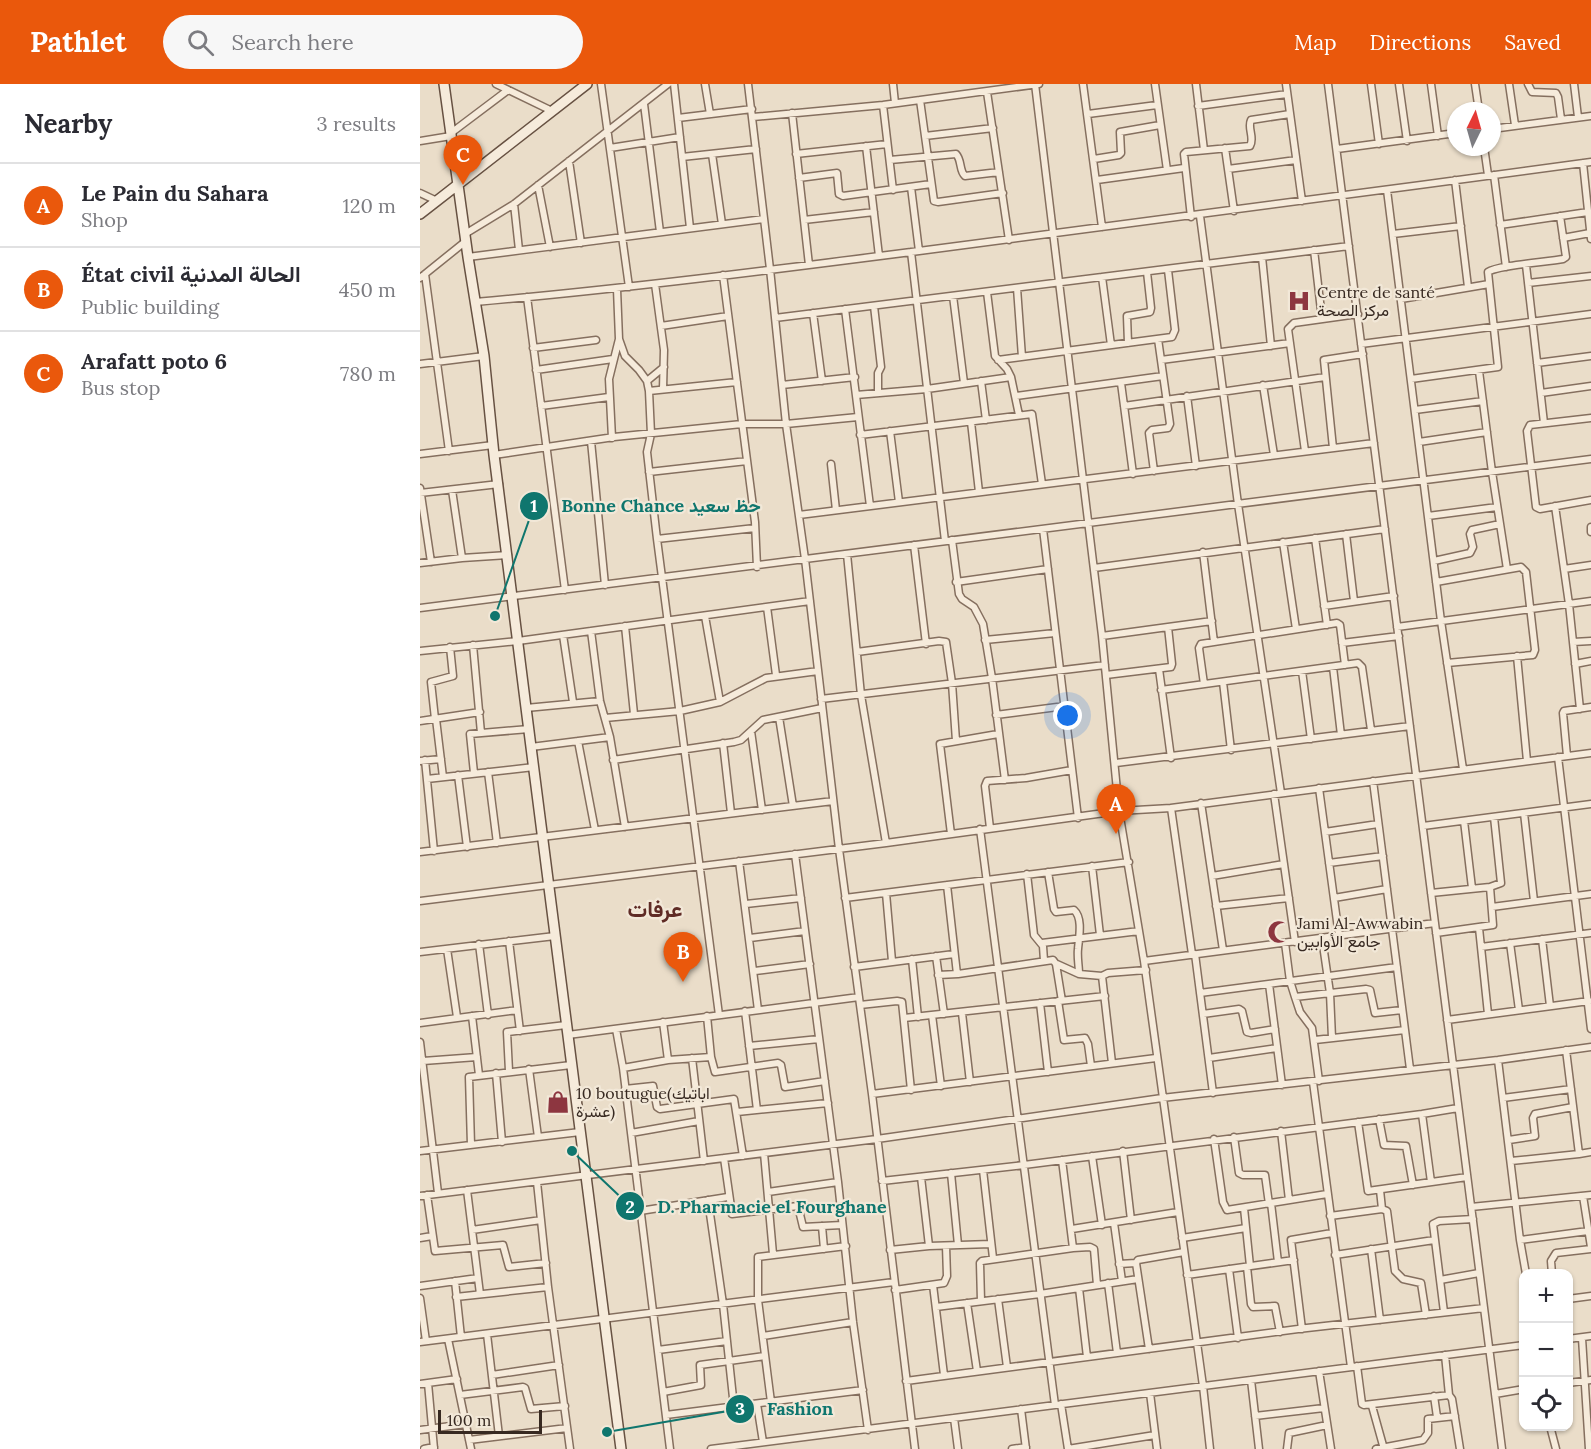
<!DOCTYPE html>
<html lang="en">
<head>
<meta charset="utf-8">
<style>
  body { margin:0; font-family:Lora,Vazirmatn,serif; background:#f7f7f7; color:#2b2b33 }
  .controls { position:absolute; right:18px; bottom:18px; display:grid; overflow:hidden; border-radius:12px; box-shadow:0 2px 4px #0004 }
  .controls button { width:54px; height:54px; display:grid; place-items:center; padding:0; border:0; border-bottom:2px solid #e1e1e2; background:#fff; color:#2b2b33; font:30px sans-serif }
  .compass { position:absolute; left:1027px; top:18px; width:54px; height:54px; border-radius:50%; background:#fff; box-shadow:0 2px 4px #0004; rotate:5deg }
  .scale { position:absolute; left:18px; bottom:15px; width:104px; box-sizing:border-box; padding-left:6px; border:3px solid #372921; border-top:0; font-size:16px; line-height:21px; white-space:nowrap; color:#372921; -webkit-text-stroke:4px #f2e8d8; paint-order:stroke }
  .you { position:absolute; left:648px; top:632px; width:21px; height:21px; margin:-15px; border:4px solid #fff; border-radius:50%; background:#1a73e8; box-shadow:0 0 0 9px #1a73e833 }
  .badge { display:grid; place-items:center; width:39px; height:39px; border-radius:50%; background:#ea580c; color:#fff; font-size:20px; font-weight:700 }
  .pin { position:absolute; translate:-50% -50px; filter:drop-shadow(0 2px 3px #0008) }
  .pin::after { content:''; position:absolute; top:32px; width:21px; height:18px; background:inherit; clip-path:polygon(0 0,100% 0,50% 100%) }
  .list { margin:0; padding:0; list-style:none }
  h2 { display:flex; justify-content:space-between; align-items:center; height:78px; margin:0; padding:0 24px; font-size:26px }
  h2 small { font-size:20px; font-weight:400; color:#7c7c81 }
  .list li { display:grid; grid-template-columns:39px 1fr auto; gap:18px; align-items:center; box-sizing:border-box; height:84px; padding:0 24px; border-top:2px solid #e1e1e2 }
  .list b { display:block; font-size:22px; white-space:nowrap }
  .list p { margin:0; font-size:20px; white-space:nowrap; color:#7c7c81 }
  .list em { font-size:20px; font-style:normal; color:#7c7c81 }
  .icon { flex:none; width:33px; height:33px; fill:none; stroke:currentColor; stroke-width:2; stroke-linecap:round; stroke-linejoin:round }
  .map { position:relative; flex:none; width:1171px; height:1365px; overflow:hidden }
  header { display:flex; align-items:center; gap:36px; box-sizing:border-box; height:84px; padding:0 30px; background:#ea580c; color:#fff }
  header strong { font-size:28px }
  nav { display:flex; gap:33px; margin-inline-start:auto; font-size:21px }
  .search { width:420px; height:54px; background:#f7f7f7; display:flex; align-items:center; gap:15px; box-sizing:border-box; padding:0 21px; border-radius:33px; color:#7c7c81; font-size:22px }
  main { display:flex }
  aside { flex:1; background:#fff }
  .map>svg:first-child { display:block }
</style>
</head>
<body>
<header>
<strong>Pathlet</strong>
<div class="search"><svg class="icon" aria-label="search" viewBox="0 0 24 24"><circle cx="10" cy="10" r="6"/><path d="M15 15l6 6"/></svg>Search here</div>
<nav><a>Map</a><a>Directions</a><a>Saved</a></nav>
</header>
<main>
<aside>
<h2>Nearby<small>3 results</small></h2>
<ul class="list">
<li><span class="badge">A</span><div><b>Le Pain du Sahara</b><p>Shop</p></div><em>120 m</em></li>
<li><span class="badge">B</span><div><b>État civil الحالة المدنية</b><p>Public building</p></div><em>450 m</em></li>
<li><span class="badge">C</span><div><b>Arafatt poto 6</b><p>Bus stop</p></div><em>780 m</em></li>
</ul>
</aside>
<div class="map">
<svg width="1171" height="1365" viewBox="0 0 1171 1365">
  <rect width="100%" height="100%" fill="#eaddc9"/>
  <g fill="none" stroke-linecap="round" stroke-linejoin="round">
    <g stroke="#856f5f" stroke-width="9">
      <path id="street" d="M76,0l56,27
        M181,0l28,203
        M254,0l16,144
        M285,0l5,30
        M328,0l22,185 16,155 19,135 34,290 33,245 43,355
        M473,0l2,19
        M615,0l67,552 17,175 25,150 59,425 7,63
        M663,0l19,143
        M735,0l12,86
        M776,0l8,66
        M866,0l16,117
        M908,0l174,1365
        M951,0l8,60
        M979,0l8,57
        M1011,0l7,52
        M1055,0l4,27
        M1089,0l6,41
        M1108,0l4,8 24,1 2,4 3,22
        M1154,0l4,33
        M567,8l22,148
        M500,16l14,101 4,1 65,-9
        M224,20l16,128
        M463,21l10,85
        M778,22l89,-12
        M372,29l17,152
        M668,30l69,-9
        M333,33l130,-12 156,-21
        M258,34l74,-9
        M1072,45l99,-13
        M31,49l57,-43
        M505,52l68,-8
        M0,57l31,-5
        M446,62l13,110
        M1064,63l4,28
        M190,64l70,-11
        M805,64l9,63
        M917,65l119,-16
        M292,70l10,70
        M376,70l91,-10
        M262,73l74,-8
        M674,75l25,-4 2,-2 -1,-21 40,-7
        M470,76l66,-6c6,6 3,17 9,22l34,-4
        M149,77l12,82
        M1163,79l8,76
        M808,85l68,-9
        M1074,91l12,92
        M379,94l38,-5 2,21 4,2 88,-12
        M677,96l87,-12
        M1035,96l13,107
        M118,101l12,62
        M491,103l8,64
        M967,106l54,431 22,148
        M0,109l17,8
        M94,120l5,46
        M780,132l38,288 43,289
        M771,133l-7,-63 2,-2 64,-6c5,-8 -3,-18 1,-26l39,-6
        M384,136l70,-8
        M1080,141l88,-13
        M45,150l49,-30 154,-120
        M973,150l68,-8
        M1143,154l27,-5
        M894,166l8,69
        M491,168l34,289
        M48,173l296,-38
        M842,173l9,89
        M1106,181l18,158
        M5,190l24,177
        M303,191l32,247 2,45
        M682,193l9,68
        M0,194l46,-37
        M1108,199l63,-7
        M235,200l9,66 -1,39
        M597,204l5,69
        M567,208l8,64 12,13 4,8 8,38
        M533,212l11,87
        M107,213l38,293
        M981,215l88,-15
        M55,218c148,-13 296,-32 444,-51 224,-28 448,-59 672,-89
        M454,222l7,61 -3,6v20
        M425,225l25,197
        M393,229l9,68
        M355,234l574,-72
        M241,242l67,-10
        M199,255l6,17 14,14 8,11 2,10 2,43 -4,18 10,87 62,476
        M708,259l-1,-27 23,-4 1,-4 -4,-36
        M941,260l230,-30
        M113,264l63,-8
        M578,276l174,-23 3,-7 -7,-60
        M741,276l129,-17
        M1117,279l54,-7
        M0,280l64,-8
        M116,286l77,-11
        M1059,287l13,101 15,97
        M991,295l87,-12 -10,-95c10,-7 60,-10 75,-13l3,-2 -6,-41
        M227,297l17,-14
        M561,297l5,39
        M701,299l12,91
        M362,301l73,-8
        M843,301l11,70
        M229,307l88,-9
        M1121,309l50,-7
        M436,311l71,-6 84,-12
        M596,312l147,-20
        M767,312l9,70
        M121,322l68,-9
        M704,322l201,-29
        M995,326l68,-9
        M1171,334l-61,7 -3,6 9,76 4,2 51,-9
        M551,338l8,70
        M470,347l9,71
        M440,351l172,-21 10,70
        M192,354l-3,-59 10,-40 -2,-50
        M171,357l14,144
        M999,358l68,-10
        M913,364l-9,-88 39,-6
        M885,367l-17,-122 6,-6 64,-9
        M0,370l73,-9
        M74,371l120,-18 128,-13h44l72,-7
        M411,380l5,46
        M734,387l-5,-38 3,-3 16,-2 2,-4 -12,-85
        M229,388l98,-11
        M0,404l11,74
        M32,406l10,68
        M0,409l79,-9
        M1135,422l14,98 11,105
        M379,431l575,-72
        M1008,432l69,-9
        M1171,443v5
        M623,445l35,289
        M926,450l8,67
        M895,454l12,87
        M237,455l98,-11
        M532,456l7,54 3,5 12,8 9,17 9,54 13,102
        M863,458l13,87
        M494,461l12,99
        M783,468l11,90
        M427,470l14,141 25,148
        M1014,477l36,-8 3,-6 -3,-13 2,-4 28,-6
        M0,479l42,-5 46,-3
        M674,484l291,-39
        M1144,485l27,-4
        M536,498l92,-13
        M1016,498l85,-15 5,5 9,78 -2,5 -86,8
        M904,522l70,-10
        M347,523l9,68
        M0,524l1171,-149
        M285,532l15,86
        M205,542l9,88
        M977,543l194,-26
        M171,547l9,70 10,36 15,90
        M143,551l10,67
        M682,552l110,-15
        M565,556l70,-7
        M1153,558l18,-1
        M922,559l57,-7
        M53,561l8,88
        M0,567l98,-10 292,-40
        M437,568l82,-11 7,1 6,41 4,58
        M1097,572l10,105
        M1155,580l16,-3
        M913,583l8,68
        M739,585l12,89
        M882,587l9,68
        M686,591l65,-8 1,-3 -4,-37
        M803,598l8,68
        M784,600l-5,-36 2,-4 136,-21 3,2 5,40
        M741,606l197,-27 4,4 9,63
        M401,615l284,-34
        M106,624l74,-7
        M576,631l69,-9
        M359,633l14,89
        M185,634l75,-7 40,-9 46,-24 52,-7
        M15,635l-4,-37 22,-6 -3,-29
        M16,635l7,58
        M0,637l60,-9
        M331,647l11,79
        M158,657l17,89
        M303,659l8,70
        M111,663l79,-10
        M1147,672l-4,-43 1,-2 27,-4
        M1138,673l33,272
        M5,676l9,91
        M193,676l121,-18 7,-2 22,-20 59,-12
        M0,677l21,-2
        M696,679l294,-37
        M68,688l9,71
        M54,689l-4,-39 59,-5
        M38,691l9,72
        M7,695l107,-12
        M953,697l37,288
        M899,704l20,148
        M854,710l21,148
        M781,719l22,147
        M751,724l21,146
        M1104,729l10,88
        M1044,737l8,67
        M1003,742l168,-22
        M570,744l-5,-42 2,-5 39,-3 46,-8
        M560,745l75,576
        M905,748l53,-8
        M531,750l-11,-90 58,-10
        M0,768l413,-51
        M375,770l43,328 15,140 15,108
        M319,777l19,149
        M909,779l54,-7
        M672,782l8,69
        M628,788l6,37 2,3 18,-2c9,8 5,27 4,39 -1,8 1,17 1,25
        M607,790l7,61 9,11 1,15
        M792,792l72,-12
        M527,801l10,89
        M466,809l6,68
        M1011,809l59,-6 11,-4 -7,-66
        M425,814l284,-36
        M914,814l53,-9
        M0,817l466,-58 233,-32 52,-3 420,-55
        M326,820l55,-6
        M796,822l73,-8
        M1072,823l99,-13
        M1059,844l9,86
        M1016,849l57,-8 -3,-38
        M330,854l55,-7
        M902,854l8,55 2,45
        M1122,855l8,67
        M89,857l11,90
        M622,859l97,-12
        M865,859l5,38 5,16 5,15 12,16 7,53
        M1090,859l9,67
        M59,860l9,71
        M1061,863l110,-14
        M27,865l10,68
        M0,868l135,-16
        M775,870l18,139
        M516,872l8,58
        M492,875l6,58
        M724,877l291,-38
        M637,880l22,10 23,2
        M434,883l100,-13
        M335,887l55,-7
        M518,891l20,-1 95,-14 3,4 6,37
        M849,900l13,101
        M780,909l197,-26
        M875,913l71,-8 4,1 5,23 27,-3
        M638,917l6,39 21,-2 3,6 3,22
        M620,919l8,69
        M440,921l37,-4 5,1 9,88
        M325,927l12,99
        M542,929l8,69
        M783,930l36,-5 3,2 5,21 4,1 24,-4
        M512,931l9,71
        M52,932l7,59
        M287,932l4,41 4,15 63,-9 3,2 4,22 40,-6
        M484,934l201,-22
        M1027,936l142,-19
        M243,938l5,38
        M0,939l97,-13
        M196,945l7,39 47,381
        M148,951l291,-38
        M895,956l90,-10
        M0,958l18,151
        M329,962l70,-7
        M272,974l12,103
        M789,974l68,-10
        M1078,976l22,180 6,34
        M3,977l54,-4
        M692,979l-10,-87 6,-3 38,-3
        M203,984l45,-8 43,-3
        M109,985l9,68
        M89,987l-2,-39 59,-7
        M76,989l6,69
        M893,998l38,285
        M205,1005l28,-3 4,21 3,2 74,-10 9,57
        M452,1010l284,-36
        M1083,1014l68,-9
        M317,1028l91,-9
        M1002,1030l9,68
        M959,1035l5,26 22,1 7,39
        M938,1038l10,69 99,-14
        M861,1047l8,69
        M211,1049l68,-12
        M814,1053l5,36 4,2h22l4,29
        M794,1055l9,63 4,8 100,-16
        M1089,1056l26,-4 -2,-18 2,-4 38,-7
        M51,1061l-2,-68 102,-12
        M0,1067l160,-19
        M703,1067l8,69
        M344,1069l9,101
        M1159,1070l12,-2
        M672,1072l10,69
        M304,1074l8,56 66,-8 5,21 39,-2
        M1091,1077l68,-7 -13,-104
        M563,1086l10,88
        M531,1089l7,72
        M501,1093l8,69
        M462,1097l142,-16 398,-51 36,-6
        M117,1098l11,105 22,162
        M47,1106l13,104
        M960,1106l2,19
        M348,1108l70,-10
        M7,1111l8,56 68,-6 6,22 37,-4
        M0,1112l457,-57 285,-41 336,-38 93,-13
        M1163,1112l8,51
        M288,1116l15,104 11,103
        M851,1119l7,59
        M1051,1123l120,-12
        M824,1124l6,58
        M220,1127l88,-14
        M910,1132l52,-7 5,2 8,60 8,8 18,4 5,32
        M694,1139l8,58
        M402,1142l2,23
        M652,1145l106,-17
        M52,1146l69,-10
        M0,1154l12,-2
        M762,1154l64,-10
        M1100,1156l68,-9
        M653,1164l17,-1 4,2 3,36
        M951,1165l9,71
        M470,1166l39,-4 62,-2
        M915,1171l99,-15
        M699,1180l17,-1
        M827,1183l4,37 2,3 22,-1 5,26
        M809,1185l9,69
        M1132,1190l-1,-13 5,-8 35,-4
        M767,1191l107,-15
        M1020,1196l39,-7
        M35,1197l6,56
        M688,1199l9,70
        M513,1201l11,90
        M0,1202l58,-8
        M659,1204l8,69
        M475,1206l49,-7 3,-7 -1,-30
        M620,1210l98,-15
        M36,1213l92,-10
        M0,1214l6,43
        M578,1215l9,68
        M1148,1215l23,-3
        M561,1217l-1,-38 2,-2 91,-13 -11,-88
        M547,1219l10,68
        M516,1223l104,-13
        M1024,1228l-11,-88 6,-3 34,-2
        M882,1245l-11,-89 41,-7
        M67,1250l12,102
        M343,1252l90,-14
        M1162,1254l7,111
        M28,1255l23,110
        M1148,1255l23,-3
        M0,1258l474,-60
        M729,1265l-13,-86 2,-3 46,-8
        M238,1266l69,-9
        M1025,1271l4,40 3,4 8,50
        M937,1282l5,38 2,1 85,-10
        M899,1287l12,78
        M72,1291l67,-10
        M831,1296l8,69
        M486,1297l392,-52 186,-21
        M8,1299l6,66
        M1148,1299l23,-3
        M0,1300l37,-5
        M243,1308l38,-7 -1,-20 65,-9
        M730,1309l7,56
        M1075,1310l29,-5
        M40,1311l63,-8 2,1 6,21 34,-3
        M1014,1312l3,21
        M351,1318l-13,-102v-43l88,-11
        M337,1320l6,38
        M641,1320l7,45
        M952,1322l12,43
        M601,1325l5,40
        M246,1331l197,-25
        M835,1332l69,-8
        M534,1334l4,31
        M1130,1342l6,23
        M0,1346l46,-6
        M49,1356l98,-12
        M4,1365l10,-2
        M291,1365l813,-104
        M592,1365l14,-2
        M648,1365l87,-14
        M867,1365l2,-16 38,-8
        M956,1365l47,-9 5,-7v-14l27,-3"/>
    </g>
    <g stroke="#675142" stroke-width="12">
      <path id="secondary" d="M24,0l24,173 16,99 10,99 37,292 90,702
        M0,130l167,-130"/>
    </g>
    <use href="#street" stroke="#f6ebdb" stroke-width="6"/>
    <use href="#secondary" stroke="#f6ebdb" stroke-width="9"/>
  </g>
  <defs>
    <g id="hospital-bare" transform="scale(1.8)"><path d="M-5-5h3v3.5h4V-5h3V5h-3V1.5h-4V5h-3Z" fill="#8d3640" stroke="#f2e8d8" stroke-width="2.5" paint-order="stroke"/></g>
    <g id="mosque-bare" transform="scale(1.8)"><path d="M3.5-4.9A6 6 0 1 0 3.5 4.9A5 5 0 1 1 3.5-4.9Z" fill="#8d3640" stroke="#f2e8d8" stroke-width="2.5" paint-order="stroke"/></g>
    <g id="shop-bare" transform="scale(1.8)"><path d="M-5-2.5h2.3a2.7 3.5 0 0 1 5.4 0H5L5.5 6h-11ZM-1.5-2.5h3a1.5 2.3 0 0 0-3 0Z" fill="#8d3640" stroke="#f2e8d8" stroke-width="2.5" paint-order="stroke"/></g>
  </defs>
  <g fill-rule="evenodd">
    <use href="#hospital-bare" x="879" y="217"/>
    <use href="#mosque-bare" x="859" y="848"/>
    <use href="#shop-bare" x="138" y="1018"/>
  </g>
  <g text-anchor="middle" stroke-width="4.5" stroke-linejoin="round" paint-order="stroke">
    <g font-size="16" fill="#372921" stroke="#f2e8d8" text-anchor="start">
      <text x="897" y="214">Centre de santé<tspan x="897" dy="18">مركز الصحة</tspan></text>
      <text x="877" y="845">Jami Al-Awwabin<tspan x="877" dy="18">جامع الأوابين</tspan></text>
      <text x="156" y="1015">10 boutugue(اباتيك<tspan x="156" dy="18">عشرة)</tspan></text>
    </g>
    <g font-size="22" font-weight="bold" fill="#5f2b25" stroke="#f2e8d8">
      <text x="235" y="833">عرفات</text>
    </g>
  </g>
  <path fill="none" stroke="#0f766e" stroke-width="2" d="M75 532L114 422M152 1067L210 1122M187 1348L320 1325"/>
  <g fill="#0f766e" stroke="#f2e8d8" stroke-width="2">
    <circle cx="75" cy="532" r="6"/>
    <circle cx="152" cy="1067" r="6"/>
    <circle cx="187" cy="1348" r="6"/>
    <circle cx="114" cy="422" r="15"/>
    <circle cx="210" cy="1122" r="15"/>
    <circle cx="320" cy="1325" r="15"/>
  </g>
  <g font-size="18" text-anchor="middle" font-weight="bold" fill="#fff">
    <text x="114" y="428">1</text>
    <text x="210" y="1129">2</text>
    <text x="320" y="1331">3</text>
  </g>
  <g font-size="18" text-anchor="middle" font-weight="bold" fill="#0f766e" stroke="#f2e8d8" stroke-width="4.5" stroke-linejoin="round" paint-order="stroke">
    <text x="241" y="428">Bonne Chance حظ سعيد</text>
    <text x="352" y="1129">D. Pharmacie el Fourghane</text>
    <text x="380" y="1331">Fashion</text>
  </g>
</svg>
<div class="controls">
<button>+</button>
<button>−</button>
<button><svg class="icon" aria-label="locate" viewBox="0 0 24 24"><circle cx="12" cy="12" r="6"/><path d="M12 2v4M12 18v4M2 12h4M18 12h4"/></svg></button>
</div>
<svg class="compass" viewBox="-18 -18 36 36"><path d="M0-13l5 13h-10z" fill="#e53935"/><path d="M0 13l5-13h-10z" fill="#7c7c81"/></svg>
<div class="scale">100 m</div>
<div class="you"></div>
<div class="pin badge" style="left:696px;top:750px">A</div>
<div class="pin badge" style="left:263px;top:898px">B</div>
<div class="pin badge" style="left:43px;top:101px">C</div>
</div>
</main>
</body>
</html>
